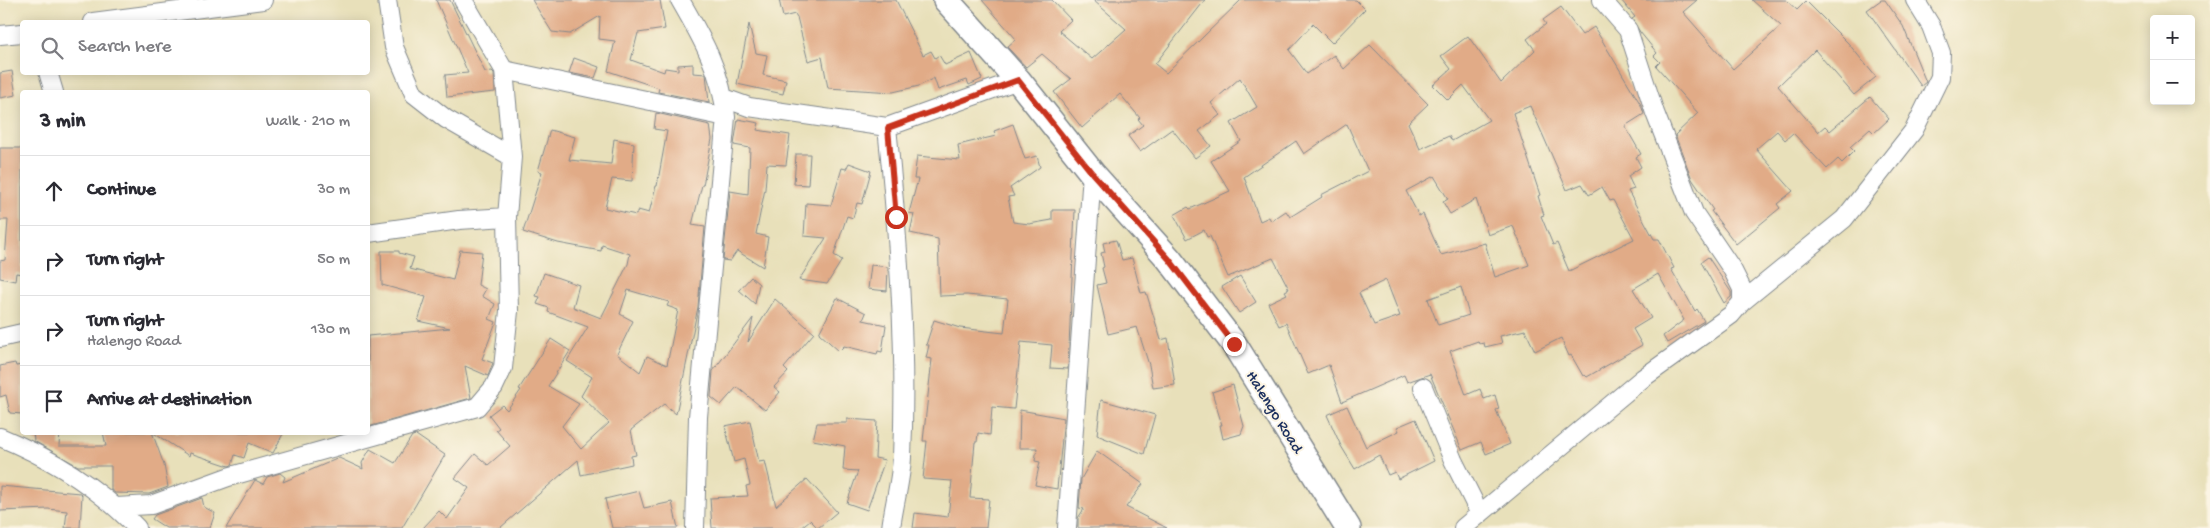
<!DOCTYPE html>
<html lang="en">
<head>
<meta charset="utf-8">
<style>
  body { margin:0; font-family:"Gochi Hand",sans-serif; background:#f2f2f3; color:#2b2b33 }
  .controls { position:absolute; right:15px; top:15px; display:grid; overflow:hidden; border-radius:5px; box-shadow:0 2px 12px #0003 }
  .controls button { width:45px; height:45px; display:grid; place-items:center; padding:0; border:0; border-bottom:1px solid #e1e1e2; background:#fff; color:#2b2b33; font:25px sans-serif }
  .stop { position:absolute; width:15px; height:15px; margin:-11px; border:4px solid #c8321e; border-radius:50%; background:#fff }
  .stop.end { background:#c8321e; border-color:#fff; box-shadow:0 1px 5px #0008 }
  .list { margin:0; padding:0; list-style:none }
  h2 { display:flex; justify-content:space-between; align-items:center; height:65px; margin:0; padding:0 20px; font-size:21px }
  h2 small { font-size:16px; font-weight:400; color:#7c7c81 }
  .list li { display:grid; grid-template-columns:32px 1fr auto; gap:15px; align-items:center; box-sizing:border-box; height:70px; padding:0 20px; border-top:1px solid #e1e1e2 }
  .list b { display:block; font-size:19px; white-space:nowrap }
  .list p { margin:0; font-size:16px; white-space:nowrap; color:#7c7c81 }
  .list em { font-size:16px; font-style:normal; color:#7c7c81 }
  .icon { flex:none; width:28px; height:28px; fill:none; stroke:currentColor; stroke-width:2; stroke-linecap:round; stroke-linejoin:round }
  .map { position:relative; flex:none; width:2210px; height:528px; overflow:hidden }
  .search { position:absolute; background:#fff; box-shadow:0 2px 12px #0003; left:20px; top:20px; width:350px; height:55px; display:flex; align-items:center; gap:12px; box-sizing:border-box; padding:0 18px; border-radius:5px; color:#7c7c81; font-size:19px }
  .panel { position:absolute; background:#fff; box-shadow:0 2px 12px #0003; left:20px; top:90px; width:350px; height:345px; border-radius:5px }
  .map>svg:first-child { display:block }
</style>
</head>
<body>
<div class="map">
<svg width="2210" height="528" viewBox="0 0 2210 528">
  <rect width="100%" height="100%" fill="#fcf5e5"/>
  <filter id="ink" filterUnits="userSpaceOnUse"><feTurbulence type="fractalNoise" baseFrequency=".02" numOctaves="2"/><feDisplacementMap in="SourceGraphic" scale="10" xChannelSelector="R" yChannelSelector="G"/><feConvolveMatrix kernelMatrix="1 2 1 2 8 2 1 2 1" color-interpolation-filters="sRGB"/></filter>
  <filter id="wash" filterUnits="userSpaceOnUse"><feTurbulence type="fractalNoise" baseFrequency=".0096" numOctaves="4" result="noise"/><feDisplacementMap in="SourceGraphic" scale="20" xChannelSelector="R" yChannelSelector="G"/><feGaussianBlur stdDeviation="1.12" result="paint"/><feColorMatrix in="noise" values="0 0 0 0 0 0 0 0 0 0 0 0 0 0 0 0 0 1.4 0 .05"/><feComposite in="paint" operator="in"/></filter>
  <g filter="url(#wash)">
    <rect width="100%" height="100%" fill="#e8e0ba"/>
    <g id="blocks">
      <path fill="#e1ab87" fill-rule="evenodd" d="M436,0h14l35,72 7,-1 2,2 1,19 -48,5 -2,-22 23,-2z
        M532,0h128l5,29 -27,4 -7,27 33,12 1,-4 13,2v-5l15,-1v9l13,1 3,28 -51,-10 1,-4 -51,-17 7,-30 -16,-2 1,-23 -30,18 -18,-2z
        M779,0h117l27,55 8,-4 4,7 4,-3 6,10 26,-12 11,26 -13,6 -2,-5 -29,10 -4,-12 -15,8 -26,6 -65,-4 -6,-31 -14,4 -11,-44 -2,-3 -12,3z
        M982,0h70l19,20 -12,11 33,28 34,-30 -33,-29h112l-50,64 11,9 75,-73h115l9,9 -33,34 -19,-19 -24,26 18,24 27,-19 10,14 26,-24 58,59 -20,19 12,26 29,-13 3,5 37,-21 -26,-35 -15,15 -15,-15 18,-16 -10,-13 27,-20 33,47 34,-33 -8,-11 19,-15 -3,-4 18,-13 21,28 12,-8 47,78 3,9 -19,12 16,28 -5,3 5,10 -13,9 6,13 -6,2 26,48h5l15,29 -3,1 24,42 2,-2 7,12 -37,22 -4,-7 21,-16 -26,-46 -25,15 18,29 -18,11 9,16 -55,32 -2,-2 -2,1 -12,-21 -2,1 -8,-18 -26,13 -10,-21 -25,6 2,7 -17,4 -1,-4 -5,1 -1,-3 -28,10 16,44 14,-6 4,10 11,-4 4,14 -3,1 14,34 -24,10 -5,-12 -19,8 -32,-76 -23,8 -3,-7 -62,27 -13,-37 -21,9 -22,-51 -7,3 -11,-23 19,-9 -2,-3 4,-2 -16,-31 -45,19 -18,-41 -3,1 -3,-7 -17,9 -13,-24 14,-8 2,2 40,-18 -19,-30 30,-20 -10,-18 26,-16 -17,-29 -29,25 9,12 -21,16 12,15 -16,12 -23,-29 -32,23 -12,-16 15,-11 -5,-6 2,-1 -20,-24 -38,34 -28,-36 17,-13 -29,-25 -16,13 -19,-20 9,-8zM1530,106l37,84 15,-6 7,11 13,-8 8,14 3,-1 21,39 -65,32 -12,-28 -4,2 -12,-29 3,-1 -6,-19 2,-1 -27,-82zM1347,124l21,47 -47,24 1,2 -32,20 -4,-6 -15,10 -2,-4 -9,4 -16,-44 52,-36 8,13zM1434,176l14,23 -5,3 7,12 26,-15 12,36 25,-9 16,39 -34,12 -10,-34 -44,12 -18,-41 -4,2 -13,-25zM1386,280l14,36 -26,9 -15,-32zM1461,287l8,28 -31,10 -10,-26z
        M1621,0h76l-14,12 50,57 48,-43 -29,-26h34l11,10 9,-9 42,42 28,34 -22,18 -39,-45 -37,36 40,46 7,-6 5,5 40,-34 19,22 -15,14 -4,-4 -20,18 4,4 -12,12 -4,-4 -11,10 -34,-36 -8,7 -8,-9 -21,18 37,42 -16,13 3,4 -44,36 -25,-33 2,-1 -21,-31 -17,-44 23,-22 -42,-47 4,-4 -6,-6 3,-3 -17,-21 -8,-13 3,-2z
        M1881,0h4l18,26 23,56 -5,4 -54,-76z
        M749,24l7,29 11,2 -4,20 23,5 -3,14 -46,-10z
        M574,58l25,9 -4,11 -26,-5z
        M12,71l4,24 -16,3v-25z
        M656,113l54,12 2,14 -9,46h-1l-10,40 13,2 -7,80 -22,107 -12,-10 -33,26 5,25 -5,1 1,8 -51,11 -3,-15 -78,68h-77l16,-17 8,8 22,-31 -14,-10 20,-24 13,11 22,-19 -14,-16 3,-2 -10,-13 13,-10 5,5 14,-20 -2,-1 32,-50 19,12 -22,35 31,18 -17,22 19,23 28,-26 -28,-27 11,-19 -25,-16 21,-34 -40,-15 1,-4 -12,-4 3,-7 -4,-1 8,-23 35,12 -6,22 28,11 27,-54 2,-10 -28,-9 -1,6 -43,-8 -35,-11 19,-60 -4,-1 12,-41 25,7 -6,23 42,4 3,-25 20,4 -2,38 -20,-2 -7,29 31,7 2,-5 11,3 7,-27h1l10,-55 -13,-2zM628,290l41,12 -2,4 11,4 -11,55 -20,-9 -7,16 -23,-18 16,-33 -13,-7z
        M738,119l21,4 -2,7 33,5 -4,30 -19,-1 -2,25 -9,45 12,3 -5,30 -26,-16 -7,10 -7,-1 7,-69 18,3 2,-46 -16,-3z
        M1013,124l12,35 12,-3 3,11 -30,21 4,8 -6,1 5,25 16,2 23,-4v-10h23l-7,159 -18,-1 2,-23 -31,-3 -7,67 -22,-2 -2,28 -12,-2 -1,9h-2l-5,56 19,1 -3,29h-73l2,-15 33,4 4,-36 -29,-2 4,-38h-4l9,-82 -6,-1 3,-13h-3l8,-25 26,8 44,5 4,-34 -41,-4 -27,1 -2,-57 -28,-6 4,-19 -5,-1 9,-34h-4l3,-23 43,4 -2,-15 38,-9 -2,-5z
        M0,148h22v126l-6,-1 -1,8 -15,-3v-17l5,-1 3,-40h-8z
        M796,154h14l-2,31 -14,-1z
        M849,163l22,8 -9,33 -5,-1 -4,15 -6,-2 -13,39 8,5 -15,24 -28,-4 27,-42 -22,-2 2,-33 25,2 11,-37 4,1z
        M1116,240l6,20 10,-2 9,35 5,-1 15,48 7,-2 7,47 -22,3 -4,-23 -12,-38 -29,7 -11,-49 9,-2 -4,-15 2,-1 -3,-14 4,-1 -2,-9z
        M460,250l22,2 -4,33 8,4 -4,7 13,8 -6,15 7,3 -14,37 11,4 -5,13 -23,-10 6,32 -103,29v-91l82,-8 -32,-7 8,-24 -44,-12 -1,-34h18v2l15,4 -4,12 43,11z
        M1708,257l23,35v5l-7,6 -23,-41z
        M871,265l17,2 -1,24 -19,-2z
        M1240,276l16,26 -17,11 -17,-26z
        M751,277l8,7 -4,20 -16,-14z
        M837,298l29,15 -3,7 23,5 -4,27 -4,-1 -1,3 -33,-8 -5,5 -20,-18z
        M775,299l39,34 -30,35 4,4 -14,15 6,5 -15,18 -28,-23 -16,18 -10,-8 2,-26 40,-53 -5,24z
        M15,363l1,3 6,-1v49l-12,-1 -4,-18 -6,2v-31z
        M1233,385l11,41 -3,8 -18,5 -3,-14h2l-10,-33z
        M1101,400l54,15 -11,39 -47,-19z
        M1347,406l19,41 33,-16 -2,-4 19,-8 18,42 -36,18 -3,-7 -7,3 -9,-20 -24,14 -14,-23 -14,-31z
        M1020,410l44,8 -7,71 -22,-4 5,-23 -5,-1 2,-13h-18z
        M847,419l30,2 -2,37 10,2 -18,50 -20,-7 11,-32 -15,-1 2,-24 -32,-6 4,-17h30z
        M750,421l9,41 6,-1 11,45 31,-27 30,33 -19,16 -8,-8 -10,8h-88l-2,-30 38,-2 -2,-10 4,-1 -6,-26 -10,3 -9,-36z
        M33,432h27l-1,14h47l-3,-14h49l12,33 4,22 -19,7 -34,-1 -4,-3v-24h-33l-44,-25z
        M152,432h132l-11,21 -24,-10 -5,15 -9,-3 -3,10 -3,1 -39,-13 -1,3z
        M416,435l29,20 -43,73h-176l29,-48 8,4 4,-7 13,-4 5,4 -2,5 56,-24 24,11 -1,-6 8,-14 25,14 17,-27z
        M1097,451l46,33 -17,23 41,21h-89v-10l6,-9 -5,-1 2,-29z
        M0,486l80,7 2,2 -2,33h-15l2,-17 -19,-2 -48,2z
        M639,491l5,17 28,-6 6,26h-66l-7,-29z
        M202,498l2,9 11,6 -5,15h-44l-14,-9 3,-4z"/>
    </g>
  </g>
  <g filter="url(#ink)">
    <use href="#blocks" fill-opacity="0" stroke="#82888c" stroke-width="1"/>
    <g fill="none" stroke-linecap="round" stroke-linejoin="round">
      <g stroke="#82888c" stroke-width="20">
        <path id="street" d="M387,0l7,47 20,47 32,25 66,38
          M680,0c22,38 42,73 46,117l-28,300 -3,111
          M93,22l170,-22
          M0,35l22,-2
          M504,70l222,47
          M48,72l6,20
          M724,98l25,9 138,20 131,-47
          M887,127c11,109 20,220 15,330 -1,23 -8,47 -11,71
          M368,233l91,-13 48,-3
          M1742,302l102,-83 70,-89 26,-53 1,-24 -10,-27 -16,-26
          M0,338l22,-5
          M1423,387l30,73 27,54
          M0,437c51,21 99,51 137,91
          M117,507l34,-2 77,-28 249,-70 17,-20 9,-19 6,-57 -2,-94 5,-60 -8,-87 -41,-70
          M1067,528l25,-355
          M1463,528l180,-150 88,-63 11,-13v-13l-10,-20 -38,-56 -39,-100 -27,-83 -26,-30"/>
      </g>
      <g stroke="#82888c" stroke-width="28">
        <path id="secondary" d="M946,0l72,80 74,93 77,86 65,85 114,184"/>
      </g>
      <use href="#street" stroke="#fff" stroke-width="18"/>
      <use href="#secondary" stroke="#fff" stroke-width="25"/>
    </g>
  </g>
  <g fill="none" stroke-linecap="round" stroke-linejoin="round" filter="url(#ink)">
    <path stroke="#c8321e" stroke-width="6" d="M896,217l-8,-89 130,-48 74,93 77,86 65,85"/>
  </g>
  <g text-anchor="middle" stroke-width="4" stroke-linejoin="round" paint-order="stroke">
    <g font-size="16" fill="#1b2f5e" stroke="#fcf5e5">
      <text transform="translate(1276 411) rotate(58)" y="6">Halengo Road</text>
    </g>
  </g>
</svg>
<div class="controls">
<button>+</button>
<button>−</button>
</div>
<div class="stop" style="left:896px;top:217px"></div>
<div class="stop end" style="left:1234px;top:344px"></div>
<div class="search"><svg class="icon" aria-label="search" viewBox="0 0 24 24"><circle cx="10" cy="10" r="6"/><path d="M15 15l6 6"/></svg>Search here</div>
<section class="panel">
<h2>3 min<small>Walk · 210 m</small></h2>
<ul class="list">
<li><svg class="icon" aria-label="ahead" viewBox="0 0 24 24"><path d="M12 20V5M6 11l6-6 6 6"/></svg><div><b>Continue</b></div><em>30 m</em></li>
<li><svg class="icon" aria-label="right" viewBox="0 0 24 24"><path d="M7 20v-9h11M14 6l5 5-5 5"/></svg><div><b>Turn right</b></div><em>50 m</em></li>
<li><svg class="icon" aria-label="right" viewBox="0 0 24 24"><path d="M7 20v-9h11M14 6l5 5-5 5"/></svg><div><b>Turn right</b><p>Halengo Road</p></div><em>130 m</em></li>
<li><svg class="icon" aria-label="arrive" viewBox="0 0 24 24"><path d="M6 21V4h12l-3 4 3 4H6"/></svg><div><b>Arrive at destination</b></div></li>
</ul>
</section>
</div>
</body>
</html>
